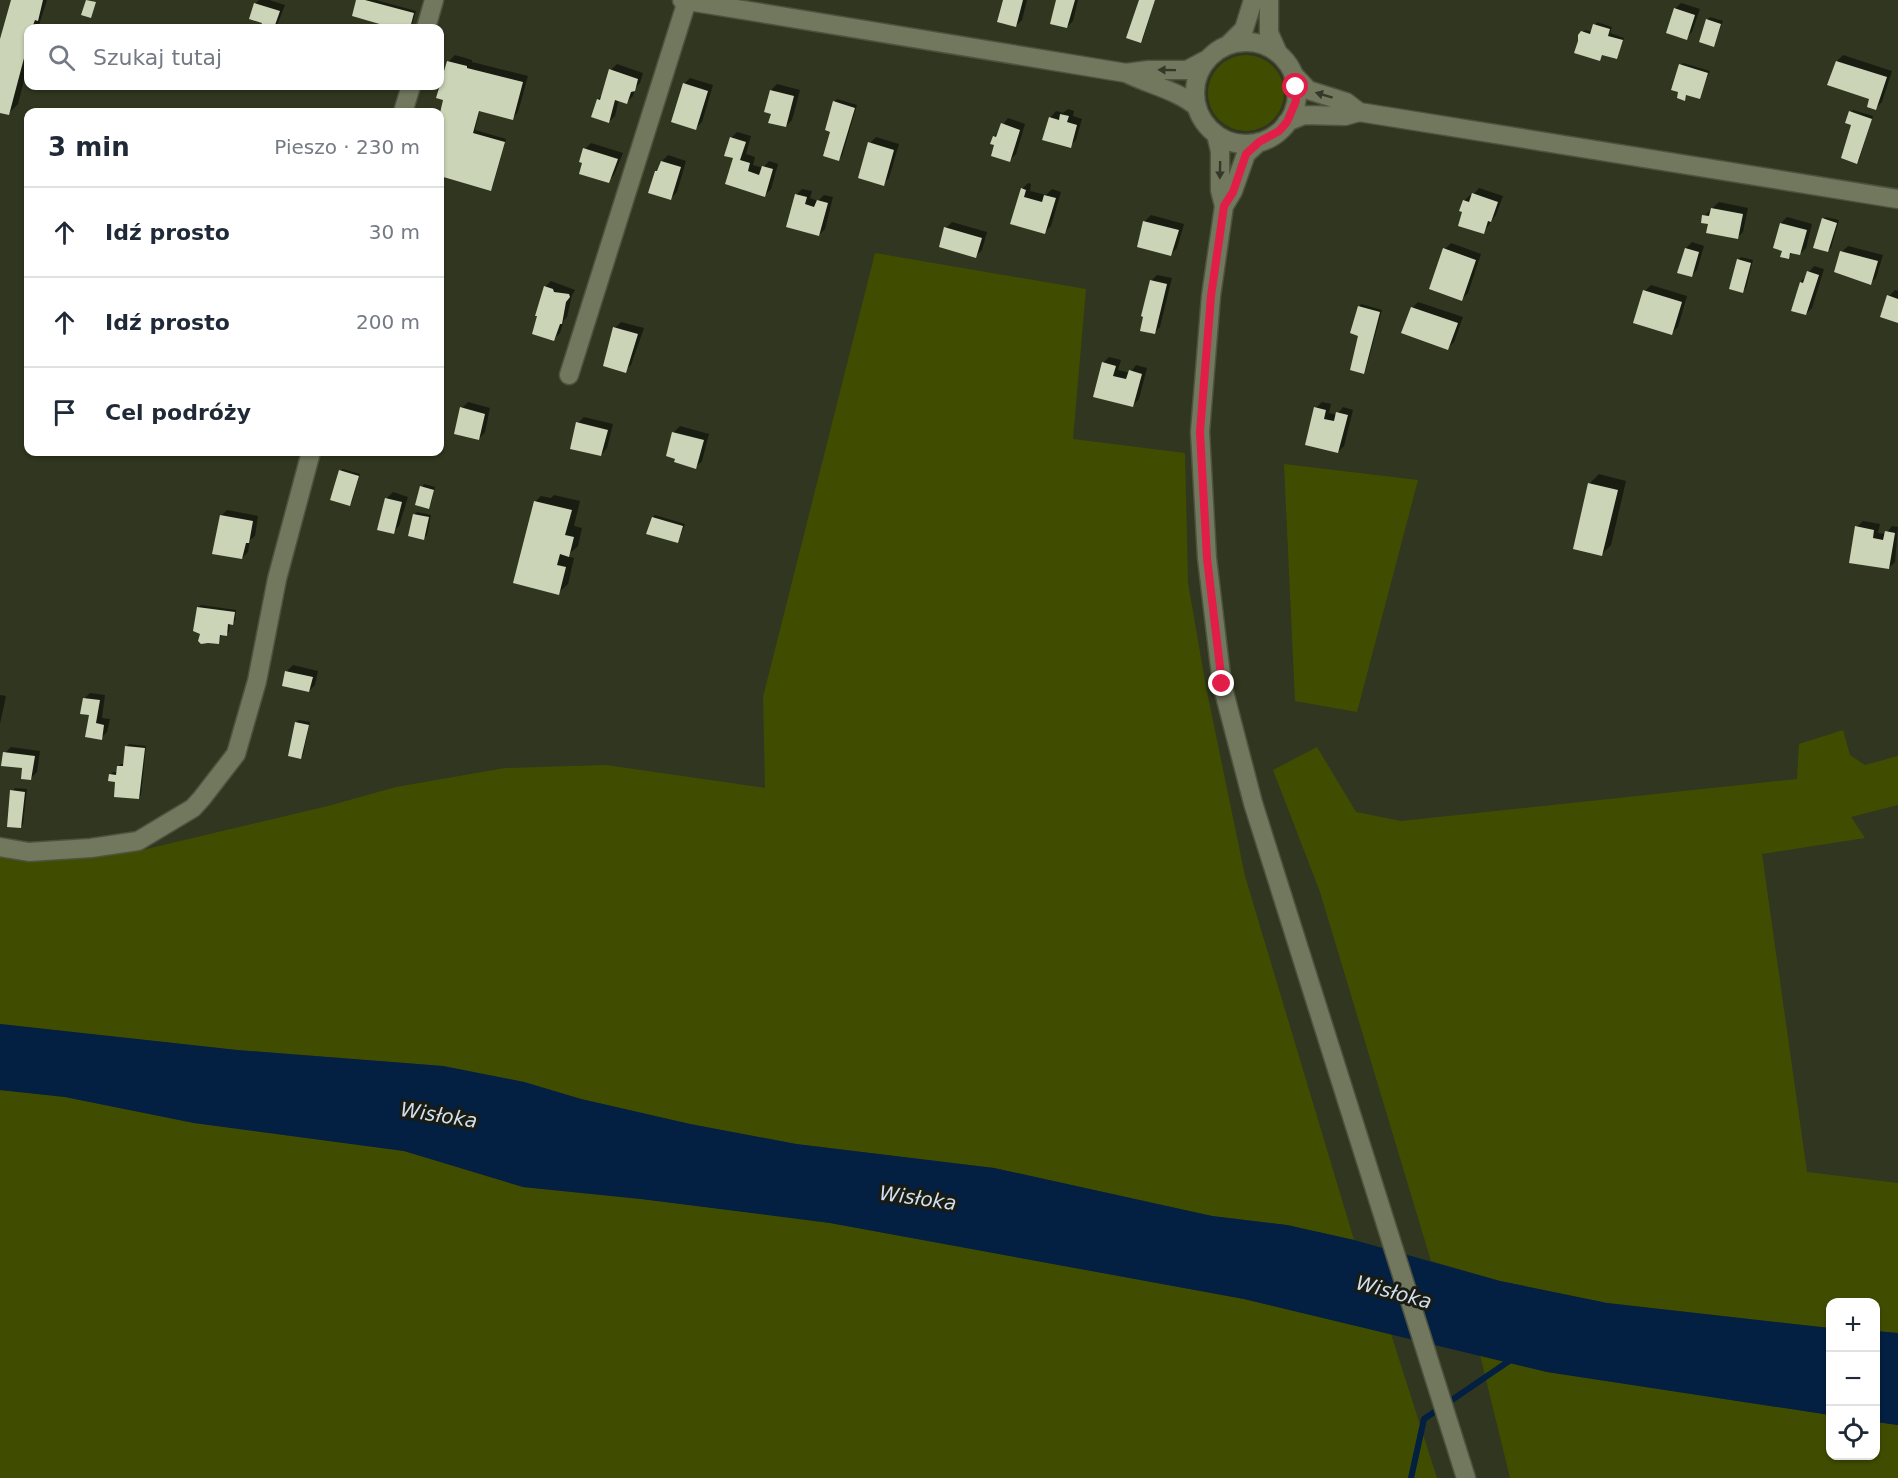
<!DOCTYPE html>
<html lang="pl">
<head>
<meta charset="utf-8">
<style>
  body { margin:0; font-family:"DejaVu Sans",sans-serif; background:#f2f2f3; color:#1f2937 }
  .controls { position:absolute; right:18px; bottom:18px; display:grid; overflow:hidden; border-radius:12px; box-shadow:0 2px 4px #0004 }
  .controls button { width:54px; height:54px; display:grid; place-items:center; padding:0; border:0; border-bottom:2px solid #e0e1e3; background:#fff; color:#1f2937; font:30px sans-serif }
  .stop { position:absolute; width:18px; height:18px; margin:-14px; border:4px solid #e11d48; border-radius:50%; background:#fff }
  .stop.end { background:#e11d48; border-color:#fff; box-shadow:0 2px 6px #0008 }
  .list { margin:0; padding:0; list-style:none }
  h2 { display:flex; justify-content:space-between; align-items:center; height:78px; margin:0; padding:0 24px; font-size:26px }
  h2 small { font-size:20px; font-weight:400; color:#747a83 }
  .list li { display:grid; grid-template-columns:39px 1fr auto; gap:18px; align-items:center; box-sizing:border-box; height:90px; padding:0 24px; border-top:2px solid #e0e1e3 }
  .list b { display:block; font-size:22px; white-space:nowrap }
  .list em { font-size:20px; font-style:normal; color:#747a83 }
  .icon { flex:none; width:33px; height:33px; fill:none; stroke:currentColor; stroke-width:2; stroke-linecap:round; stroke-linejoin:round }
  .map { position:relative; flex:none; width:1898px; height:1478px; overflow:hidden }
  .search { position:absolute; background:#fff; box-shadow:0 2px 4px #0004; left:24px; top:24px; width:420px; height:66px; display:flex; align-items:center; gap:15px; box-sizing:border-box; padding:0 21px; border-radius:12px; color:#747a83; font-size:22px }
  .panel { position:absolute; background:#fff; box-shadow:0 2px 4px #0004; left:24px; top:108px; width:420px; height:348px; border-radius:12px }
  .map>svg:first-child { display:block }
</style>
</head>
<body>
<div class="map">
<svg width="1898" height="1478" viewBox="0 0 1898 1478">
  <rect width="100%" height="100%" fill="#30361f"/>
  <path fill="#404d00" d="M1208 93a38 38 0 1 1 76 0a38 38 0 1 1-76 0Z
    M875,253l211,36 -13,150 112,14 3,130 18,104 39,189 109,364 -67,-15 -75,-9 -218,-48 -198,-24 -106,-20 -109,-25 -57,-17 -81,-16 -206,-16 -237,-26v-177l29,5h105l194,-46 68,-19 109,-19 101,-3 159,23 -2,-91z
    M1284,464l134,16 -61,232 -62,-11z
    M1843,730l7,25 15,10 33,-9v49l-47,12 14,21 -103,16 45,318 91,11v150l-22,-2v-29h-46v26l-223,-25 -107,-22 -69,-20 -111,-369 -47,-122 44,-23 39,65 45,9 396,-42 2,-35z
    M0,1090l65,7 129,26 210,28 119,36 118,12 189,24 414,76 147,35 46,144h-1437z
    M1480,1355l67,17 283,43v41h46v-34l22,3v53h-388z"/>
  <path fill="#031f41" d="M0,1024l237,26 206,16 81,16 57,17 109,25 106,20 198,24 218,48 75,9 67,15 146,41 107,22 223,25v87l-283,-43 -303,-73 -414,-76 -189,-24 -118,-12 -119,-36 -210,-28 -129,-26 -65,-7z
    M1876,1331l22,2v92l-22,-3z"/>
  <path fill="#0007" d="M12,0h35l-9,28h-10v37l-10,39 -10,10 -8,-3v-66z
    M259,0h10l16,5 -9,23h-14l2,-6 -9,-18z
    M358,0h18l40,11 -5,17h-27l1,-4z
    M1004,0h23l-5,20 -6,6z
    M1058,0h20l-5,21 -6,6z
    M1141,0h14l-12,39 -3,2z
    M1681,3l19,6 -8,23 -6,6 -11,-29z
    M1710,17l13,4 -9,24 -7,-25z
    M1597,22l15,5 -2,6 14,5 -8,20 -13,-4 -3,6 -21,-25 6,-5 7,2z
    M455,55l17,5v2l56,14 -10,36 -6,7 -32,-10 -5,21 31,9 -13,47 -3,3 -50,-14v-56l6,-19 -8,-3 11,-36z
    M1843,55l49,16 -10,31 -6,6 -5,-10 -34,-37z
    M1683,63l27,8 -11,26 -11,-3 -4,5 -3,-34z
    M617,64l26,9 -3,10 -5,5 -2,8 -6,6 -8,-3 -4,17 -6,6 -16,-6 5,-17 5,-4 8,-25z
    M690,78l23,7 -11,37 -6,6 -12,-44z
    M777,84l23,6 -8,30 -6,6 -13,-13 -2,-23z
    M837,99l20,6 -15,51 -3,3 -8,-28 3,-29z
    M1068,109l6,2 -1,5 9,3 -6,21 -6,6 -20,-28 6,-7 7,2z
    M1853,110l20,6 -14,44 -3,2 -5,-50z
    M1008,118l17,6 -9,30 -6,6 -14,-16 -2,-7z
    M737,132l14,4 -5,18 9,3 -2,8 10,3 6,-7 9,3 -7,25 -6,6 -31,-38 -3,-19z
    M876,137l23,7 -10,34 -6,6 -13,-41z
    M591,143l32,10 -9,22 -6,6 -23,-32z
    M668,155l18,6 -9,31 -6,6 -11,-30 2,-7z
    M1028,183l3,1 -1,7 16,4 6,-6 9,3 -10,34 -6,6 -33,-9 10,-34z
    M1479,188l24,8 -7,19 -13,18 -19,-22v-10l6,-6h3z
    M802,189l10,2 -2,7 8,3 6,-6 9,2 -8,32 -6,6 -23,-40z
    M1719,202l29,6 -5,24 -6,6 -27,-15 -6,-7z
    M1151,215l33,9 -7,24 -6,6 -33,-8 7,-25z
    M1787,217l25,7 -6,24 -6,6 -7,-2 -5,5 -4,-7 -3,-27z
    M1826,217l13,3 -8,28 -3,2 -5,-31z
    M952,222l35,10 -5,18 -6,6 -30,-28z
    M1692,242l12,4 -7,24 -6,6 -5,-28z
    M1451,243l30,11 -13,39 -6,6 -17,-50z
    M1848,246l35,9 -7,23 -6,6 -28,-32z
    M1741,257l12,3 -7,28 -3,3 -5,-31z
    M1814,266l10,3 -12,39 -6,6 -5,-32z
    M1157,275l15,3 -12,49 -6,6 -3,-52z
    M551,281l24,9 -3,5 -5,22 -3,3 -4,13 -6,6 -9,-52z
    M1651,285l36,11 -9,31 -6,6 -27,-42z
    M1895,290l3,1v31l-9,-26z
    M1418,302l45,15 -9,25 -6,6 -36,-40z
    M1361,304l21,6 -16,59 -3,3 -4,-65z
    M621,322l23,6 -13,37 -6,6 -10,-43z
    M1109,357l12,3 -3,10 12,3 6,-8 11,3 -8,31 -6,6 -30,-42z
    M468,402l22,6 -5,24 -6,7 -17,-31z
    M1322,402l9,2 -2,9 8,2 6,-8 10,3 -9,36 -6,6 -22,-44z
    M584,417l29,7 -6,24 -6,7 -23,-32z
    M680,426l29,8 -7,27 -6,6 -28,-12 6,-23z
    M343,469l17,5 -8,28 -2,2 -10,-33z
    M1599,474l27,7 -15,64 -9,9 -13,-70z
    M424,484l11,3 -4,17 -3,3 -6,-20z
    M393,492l15,5 -9,29 -6,6 -6,-34z
    M554,495l26,6 -6,25 8,2 -4,18 -11,10 7,2 -6,26 -10,9 -23,-91 6,-6 10,2z
    M227,510l31,6 -3,20 -5,4 -2,12 -6,6 -21,-42z
    M417,512l14,3 -4,20 -3,3 -10,-23z
    M655,515l30,9 -7,18 -25,-25z
    M1863,521l17,3 -2,9 8,1 6,-8 6,1 -3,35 -6,6 -32,-41z
    M201,605l35,5 -1,11 -5,2 -1,9 -3,2h-4l-4,9 -17,-10 -3,-26z
    M293,665l25,6 -3,14 -6,6 -22,-20z
    M90,693l15,2 -3,23 8,1 -3,13 -6,6 -17,-39z
    M0,695l6,1 -6,28z
    M299,720l11,2 -7,33 -2,2 -5,-35z
    M129,744l17,2 -5,49 -2,3 -29,-23 3,-3h5l1,-6 2,-2h4l1,-17z
    M11,747l29,4 -3,21 -6,6 -7,-11 -19,-14z
    M15,788l12,1 -4,35 -3,3 -8,-36z"/>
  <g fill="none" stroke-linecap="round" stroke-linejoin="round">
    <path stroke="#031f41" stroke-width="6" d="M1411,1478l13,-59 88,-60"/>
  </g>
  <path fill="#cbd4b7" d="M11,0h32l-5,21 -3,-1 -3,8h-4v15l-19,72 -9,-2v-74z
    M86,0l10,2 -5,16 -10,-3z
    M356,0h9l49,13 -4,15h-28l1,-3 -31,-9z
    M1003,0h20l-7,27 -19,-5z
    M1056,0h19l-8,28 -17,-4z
    M1139,0h16l-14,43 -15,-5z
    M254,3l26,8 -6,17h-14l2,-5 -13,-4z
    M1674,8l21,7 -8,25 -21,-7z
    M1706,19l15,5 -7,23 -15,-5z
    M1593,24l17,5 -2,7 15,4 -6,19 -15,-4 -2,6 -26,-8 4,-12v-6l3,-4 9,3z
    M447,61l20,5v2l56,14 -10,38 -34,-9 -6,22 32,9 -14,49 -51,-15v-63l3,-13 -7,-2z
    M1836,61l51,16 -11,33 -9,-3 2,-8 -42,-14z
    M1679,64l29,9 -8,26 -14,-4 -1,6 -8,-3 1,-6 -7,-2z
    M609,69l29,10 -3,12 -4,1 -4,12 -12,-4 -6,23 -18,-6 6,-18 3,1z
    M683,83l25,8 -12,39 -25,-8z
    M770,90l24,6 -8,31 -18,-4 3,-9 -7,-2z
    M833,101l22,7 -16,53 -16,-5 7,-24 -5,-2z
    M1849,111l23,8 -15,45 -16,-6 10,-33 -6,-2z
    M1060,114l9,2 -2,6 10,3 -6,23 -29,-8 7,-23 10,3z
    M1001,123l19,7 -10,32 -19,-6 3,-11 -4,-1 3,-8 3,1z
    M730,137l16,5 -6,18 10,3 -2,8 11,4 3,-9 11,3 -8,28 -40,-13 8,-26 -9,-2z
    M868,142l26,8 -10,36 -26,-8z
    M583,148l35,11 -9,24 -30,-9 3,-11 -3,-1z
    M661,161l20,6 -10,33 -23,-7 7,-22h2z
    M1021,188l5,2 -2,7 18,5 2,-7 12,3 -11,36 -35,-10z
    M1472,193l26,9 -7,20 -3,-1 -4,13 -26,-8 4,-14 -3,-1 4,-11 6,2z
    M795,194l12,3 -2,7 9,3 3,-7 11,3 -9,33 -33,-9z
    M1711,208l32,6 -5,25 -32,-6 2,-9 -7,-1 1,-8 7,1z
    M1822,218l15,5 -9,29 -15,-4z
    M1143,221l36,9 -8,26 -34,-9z
    M1780,223l27,7 -7,25 -10,-2 -1,6 -9,-2 2,-6 -9,-3z
    M944,227l38,11 -6,20 -37,-11z
    M1443,248l33,12 -14,41 -33,-12z
    M1685,248l14,4 -7,25 -15,-4z
    M1840,251l38,10 -7,24 -37,-13z
    M1737,259l14,4 -8,30 -14,-4z
    M1807,271l12,4 -13,40 -15,-4 9,-29 3,1z
    M1150,280l17,4 -12,50 -15,-3 3,-14 -2,-1z
    M544,286l9,3 1,3 15,2 1,3 -4,5 -4,22h-2l-6,17 -22,-7 5,-18h-2z
    M1643,290l39,12 -10,33 -39,-12z
    M1887,295l11,4v24l-18,-6z
    M1358,306l22,6 -16,62 -14,-4 8,-34 -8,-3z
    M1411,307l47,16 -10,27 -47,-17z
    M613,327l25,7 -12,39 -23,-7z
    M1102,362l14,4 -3,10 13,3 3,-9 13,4 -9,33 -40,-10z
    M460,407l25,7 -6,26 -25,-6z
    M1314,407l12,3 -2,9 10,2 2,-9 12,3 -10,38 -33,-8z
    M576,422l32,8 -7,26 -31,-7z
    M672,432l32,8 -8,29 -22,-7 1,-3 -9,-3z
    M339,470l20,6 -9,30 -20,-6z
    M1588,483l30,7 -16,66 -29,-7z
    M420,486l14,4 -5,19 -14,-4z
    M385,498l17,4 -8,32 -17,-4z
    M534,501l38,9 -7,25 9,2 -5,20 -9,-3 -3,11 9,2 -7,28 -46,-12z
    M413,514l16,3 -5,23 -16,-4z
    M220,515l33,6 -4,22h-3l-4,16 -30,-5z
    M652,517l31,9 -5,17 -32,-9z
    M1855,526l19,4 -1,8 10,2 2,-9 10,2 -6,36 -40,-6z
    M197,607l38,5 -2,13 -5,-1 -1,12 -7,-1 -1,9 -11,-1 -7,1 -3,-3 2,-7 -7,-3z
    M285,671l28,6 -4,15 -27,-6z
    M83,698l17,2 -4,23 8,2 -2,15 -17,-3 4,-22 -9,-1z
    M295,722l14,3 -8,34 -13,-3z
    M125,746l20,2 -6,51 -25,-2 1,-15 -7,-1 1,-7 7,1 1,-9h6z
    M3,752l32,4 -4,24 -10,-1 1,-11 -21,-2z
    M10,790l15,2 -4,36 -14,-1z"/>
  <g fill="none" stroke-linecap="round" stroke-linejoin="round">
    <g stroke="#4e533f" stroke-width="21">
      <path id="street" d="M426,28l8,-28
        M403,112l8,-26
        M569,375l118,-374
        M0,847l29,5 62,-4 47,-7 55,-33 9,-10 34,-44 21,-73 20,-102 34,-127"/>
    </g>
    <g stroke="#4e533f" stroke-width="21">
      <path id="secondary" d="M682,0l444,73c24,12 51,17 71,34
        M1269,0v33l9,20
        M1195 93a51 51 0 1 1 102 0a51 51 0 1 1-102 0Z
        M1228,45l16,-16 9,-29
        M1126,73l23,-3h38l19,-10
        M1293,74l15,16 38,12 13,10
        M1287,122l17,-7 41,1 14,-4 539,87
        M1216,134l4,17v39l4,16 -13,90 -11,136 7,126 15,126 31,119 213,675
        M1224,206l9,-15 13,-37 13,-12"/>
    </g>
    <use href="#street" stroke="#71785e" stroke-width="18"/>
    <use href="#secondary" stroke="#71785e" stroke-width="18"/>
  </g>
  <defs><path id="oneway-solid" d="M-6-.8H1V-3.2L6.5 0L1 3.2V.8H-6Z" transform="scale(1.5)"/></defs>
  <g fill="#343829">
    <use href="#oneway-solid" transform="translate(1167 70) rotate(-179)"/>
    <use href="#oneway-solid" transform="translate(1324 95) rotate(-163)"/>
    <use href="#oneway-solid" transform="translate(1220 170) rotate(91)"/>
  </g>
  <g fill="none" stroke-linecap="round" stroke-linejoin="round">
    <path stroke="#e11d48" stroke-width="8" d="M1222,684l-15,-126 -7,-126 11,-136 13,-90 9,-14 13,-38 13,-12 20,-11 8,-9 9,-21v-14"/>
  </g>
  <g text-anchor="middle" stroke-width="6" stroke-linejoin="round" paint-order="stroke">
    <g font-size="20" font-style="italic" fill="#d1dff2" stroke="#1a1c12">
      <text transform="translate(439 1115) rotate(9)" y="7">Wisłoka</text>
      <text transform="translate(918 1198) rotate(8)" y="7">Wisłoka</text>
      <text transform="translate(1394 1292) rotate(15)" y="7">Wisłoka</text>
    </g>
  </g>
</svg>
<div class="controls">
<button>+</button>
<button>−</button>
<button><svg class="icon" aria-label="locate" viewBox="0 0 24 24"><circle cx="12" cy="12" r="6"/><path d="M12 2v4M12 18v4M2 12h4M18 12h4"/></svg></button>
</div>
<div class="stop" style="left:1296px;top:87px"></div>
<div class="stop end" style="left:1222px;top:684px"></div>
<div class="search"><svg class="icon" aria-label="search" viewBox="0 0 24 24"><circle cx="10" cy="10" r="6"/><path d="M15 15l6 6"/></svg>Szukaj tutaj</div>
<section class="panel">
<h2>3 min<small>Pieszo · 230 m</small></h2>
<ul class="list">
<li><svg class="icon" aria-label="ahead" viewBox="0 0 24 24"><path d="M12 20V5M6 11l6-6 6 6"/></svg><div><b>Idź prosto</b></div><em>30 m</em></li>
<li><svg class="icon" aria-label="ahead" viewBox="0 0 24 24"><path d="M12 20V5M6 11l6-6 6 6"/></svg><div><b>Idź prosto</b></div><em>200 m</em></li>
<li><svg class="icon" aria-label="arrive" viewBox="0 0 24 24"><path d="M6 21V4h12l-3 4 3 4H6"/></svg><div><b>Cel podróży</b></div></li>
</ul>
</section>
</div>
</body>
</html>
